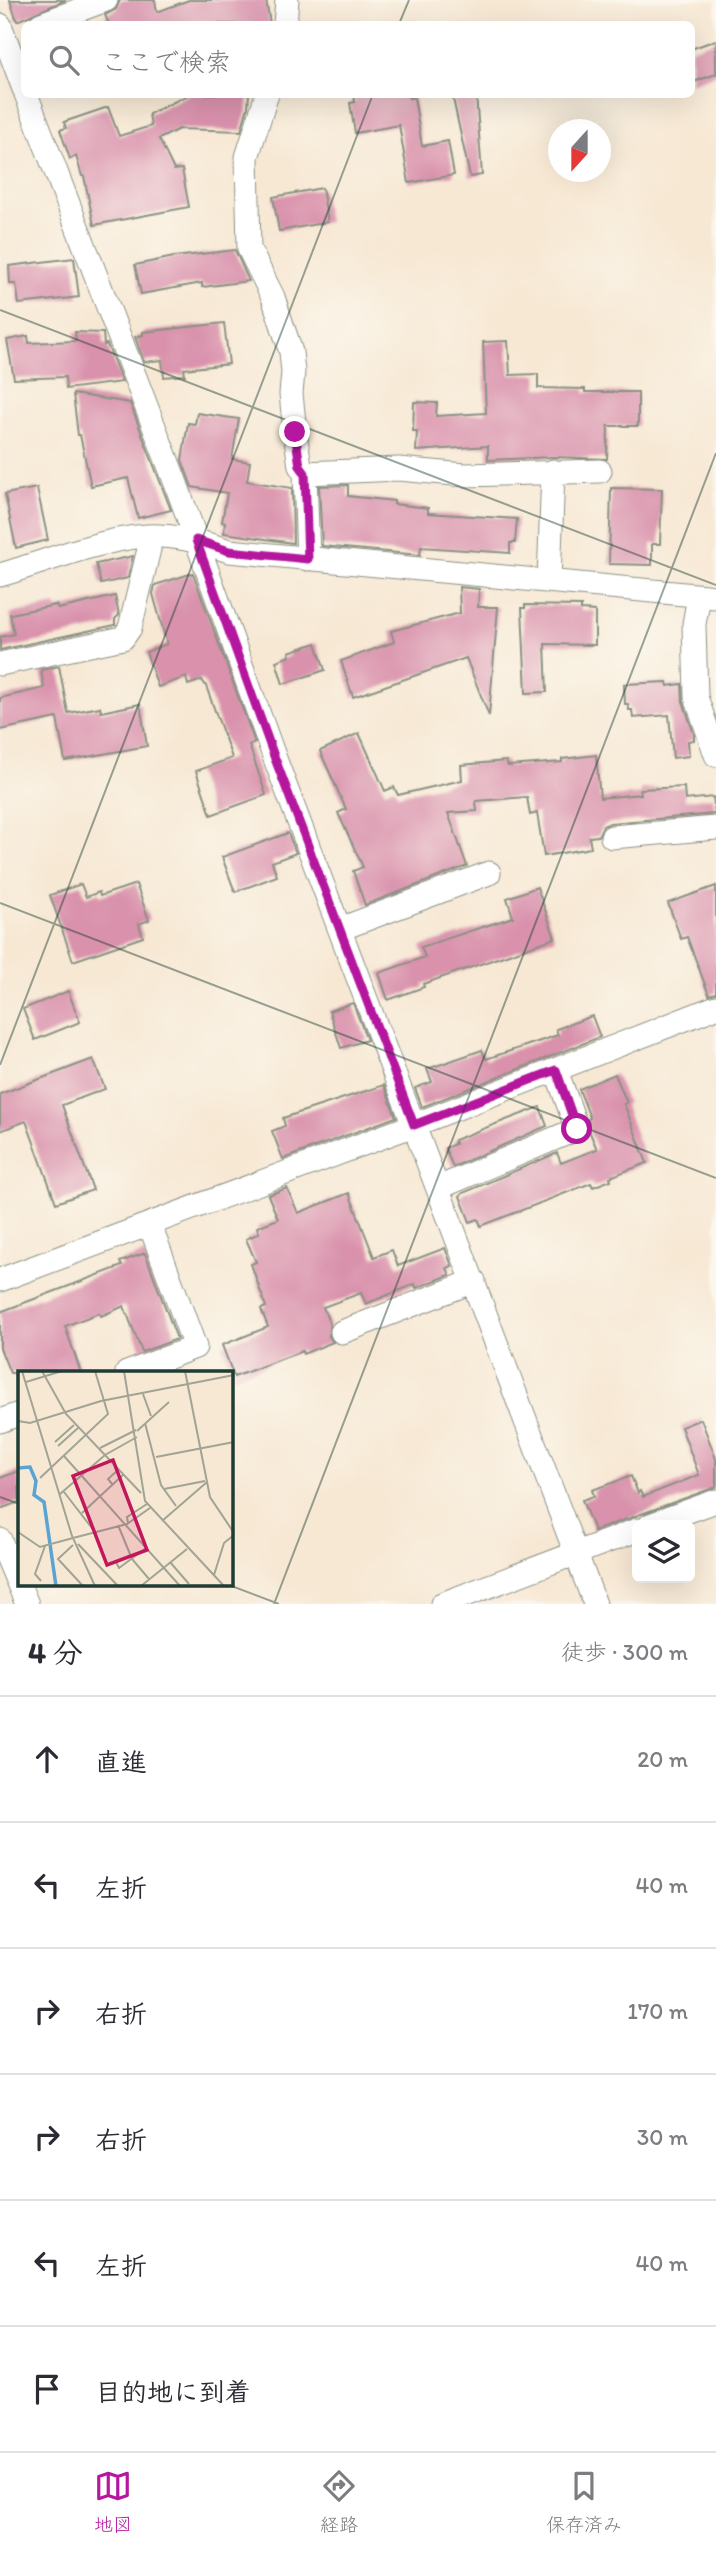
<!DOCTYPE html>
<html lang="ja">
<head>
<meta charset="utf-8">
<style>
  body { margin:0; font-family:Itim,"Klee One",sans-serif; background:#f7f7f7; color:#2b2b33 }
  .controls { position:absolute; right:21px; bottom:21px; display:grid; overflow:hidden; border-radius:10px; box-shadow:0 7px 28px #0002 }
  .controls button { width:63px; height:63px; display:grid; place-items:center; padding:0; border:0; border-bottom:2px solid #e1e1e2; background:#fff; color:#2b2b33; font:35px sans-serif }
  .compass { position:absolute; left:548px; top:119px; width:63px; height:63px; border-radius:50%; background:#fff; box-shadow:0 7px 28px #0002; rotate:201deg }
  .stop { position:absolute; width:21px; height:21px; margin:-16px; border:5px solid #b5179e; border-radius:50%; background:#fff }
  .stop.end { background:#b5179e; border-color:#fff; box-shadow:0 2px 7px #0008 }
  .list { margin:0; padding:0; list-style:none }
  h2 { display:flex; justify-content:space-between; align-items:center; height:91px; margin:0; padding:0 28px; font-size:30px }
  h2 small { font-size:23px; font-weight:400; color:#7c7c81 }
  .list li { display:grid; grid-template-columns:46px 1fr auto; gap:21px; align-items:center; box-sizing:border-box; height:126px; padding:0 28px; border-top:2px solid #e1e1e2 }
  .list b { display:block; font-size:26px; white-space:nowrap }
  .list em { font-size:23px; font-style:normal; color:#7c7c81 }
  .icon { flex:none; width:38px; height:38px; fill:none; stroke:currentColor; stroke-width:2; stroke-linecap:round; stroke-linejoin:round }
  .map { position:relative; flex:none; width:716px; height:1604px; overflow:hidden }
  .search { position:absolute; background:#fff; box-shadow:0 7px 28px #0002; left:21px; right:21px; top:21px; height:77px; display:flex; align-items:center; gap:18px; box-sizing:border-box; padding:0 24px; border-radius:10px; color:#7c7c81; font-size:26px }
  .sheet { height:847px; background:#fff }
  nav { display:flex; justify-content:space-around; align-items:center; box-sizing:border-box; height:98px; border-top:2px solid #e1e1e2; background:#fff; font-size:19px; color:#7c7c81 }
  nav a { display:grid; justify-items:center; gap:4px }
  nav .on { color:#b5179e }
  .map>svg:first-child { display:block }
</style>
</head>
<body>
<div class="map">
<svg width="716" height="1604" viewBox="0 0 716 1604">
  <rect width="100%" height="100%" fill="#fbf7ec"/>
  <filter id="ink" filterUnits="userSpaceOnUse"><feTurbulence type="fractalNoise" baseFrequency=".0143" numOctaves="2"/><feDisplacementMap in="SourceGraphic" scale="14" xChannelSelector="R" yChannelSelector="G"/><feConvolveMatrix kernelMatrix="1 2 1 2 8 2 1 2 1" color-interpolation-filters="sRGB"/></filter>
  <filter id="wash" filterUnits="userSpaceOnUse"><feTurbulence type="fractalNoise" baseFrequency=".00686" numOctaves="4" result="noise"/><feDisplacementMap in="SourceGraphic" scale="28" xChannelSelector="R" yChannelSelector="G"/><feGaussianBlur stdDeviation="1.57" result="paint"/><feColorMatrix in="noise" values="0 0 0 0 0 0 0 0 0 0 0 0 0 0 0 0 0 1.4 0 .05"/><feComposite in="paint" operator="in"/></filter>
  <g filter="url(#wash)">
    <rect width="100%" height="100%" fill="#f7e8d4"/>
    <g id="blocks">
      <path fill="#d991ac" d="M10,0h56l-49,21z
        M120,0h35l2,12 32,-12h77l4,24h-161l-4,-9 11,-6z
        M716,40v34l-25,9v-34z
        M190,94h59l-1,13 -7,24 -62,-2 -20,10 15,31 8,-1 7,38 -95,18 -10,-49h-2l-6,-20 -6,3 -10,-29 6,-2 -2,-6 44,-15 11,29 32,-10 -2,-12z
        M354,94h55v4l5,-1 8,49 26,-5 6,34 -45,8 -10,-58 -44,8 -5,-30 5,-1z
        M452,94h24l6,81 -12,2z
        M322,188l6,34 -49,9 -6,-34z
        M235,250l14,31 -47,6v-4l-61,11 -6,-29 39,-8z
        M74,258l5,39 -60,7 -3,-20h-6l-1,-18z
        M224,323l5,41 -45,5 1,6 -21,2 -2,-17 -18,2 -9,-25 8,-2v-3z
        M75,332l28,1 1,12 3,-1 15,38 -56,7 -1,-12 -51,2 -7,-39 21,-4 1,7 47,-2z
        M508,341l2,34 28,-1v14l47,1v3h53v34h-30l-1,33 -54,-2 -65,3v-14l-72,5 1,-20h-4l1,-29 23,1 -1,13 50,-3 -3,-71z
        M73,394l57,9 41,107 -33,8 -10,-40 -37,8 -11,-51h-2z
        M197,413l42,6 -7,40 18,3 -3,19 45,7 1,55 -69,-10 1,-10 -3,-1 5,-29 -35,-6 -10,-27 6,-37 7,1z
        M348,485v11l46,5v3l34,4v5l89,6 -2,24h-5v10l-89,-6 -1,8 -98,-9 -3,-60z
        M37,488l11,52 -32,8 -11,-54z
        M611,488l51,1 -2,55h-8v21l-43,-1z
        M133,556l-5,22 -27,6 -5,-20z
        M193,573l62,170 -6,2 17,50 -55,20 -15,-44 36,-13 -26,-72 -4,-6 -14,5 -2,-8 -28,10 -12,-35 21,-8 -14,-50 2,-9z
        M459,587l20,2 -1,18h20l-9,109 -23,-58 -113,39 -12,-36 53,-19 -3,-11 69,-18z
        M115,596l4,19 -4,4v6l-115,25v-13l14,-3 -4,-20 46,-9 2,4z
        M525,605l56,1v4l14,1v34l-50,-1 2,48 -21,1 -4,-85h3z
        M316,643l9,27 -42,14 -7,-23 14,-5 -1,-4z
        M59,666l9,47 32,-6 1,5 39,-8 7,42 -82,15 -8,-43 -57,12v-32l44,-10 -3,-18z
        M667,682l1,4 14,-2 1,17 11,33v6l-6,1 1,15 -16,2 -4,-43 -36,3 -1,-8h-3l-1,-6h-3l-1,-20z
        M359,733l26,58 9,-4 4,8 64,-15 -1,-15 45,-4 2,5 54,-4v-3l34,-4 4,43 41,-4 -1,-5 44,-2 1,13 28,-3 2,17 -105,9 -7,3 -5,10 -9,1 2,11 -47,8 -7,-43 -7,2 -3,-18 -51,4 1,10 -29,2 19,53 -102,39 -12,-34 10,-4 -25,-54 8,-4 -26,-58z
        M288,833l8,20 -24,9 5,14 -42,16 -13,-35z
        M81,884l5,13 13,-5 1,4 36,-12 13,36 -10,4 4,13 -70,24 -23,-66z
        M716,886v107l-7,2 -22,-58 -6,2 -13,-36z
        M537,887l18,51 -132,46 1,3 -36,13 -9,-27 46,-16 -4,-10 92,-30 -6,-19z
        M68,991l12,31 -45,18 -12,-31z
        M353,1003l14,37 -26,8 -12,-37z
        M592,1016l8,21 -178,70 -7,-19 17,-6 -5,-13 55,-19 4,9 72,-24 -2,-6z
        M93,1059l12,30 -43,16 31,85 -37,13 -30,-82 -26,10v-37z
        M615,1074l12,29 -3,1 23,59 -37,14 1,3 -18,7 -2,-4 -110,43 -3,-7 -8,3 -10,-26 3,-3 94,-40 4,10 36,-14 -7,-16 -2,-14 2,-1 -11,-29z
        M384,1085l12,32 -113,42 -11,-28 13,-5 -2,-8z
        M540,1107l7,19 -94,41 -8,-19 10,-4 -1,-4z
        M287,1188l11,25 51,-20 25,64 18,-7 6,16 47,-18 7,18 -5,2 3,7 -34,13 -1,-4 -49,20 -5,-11 -38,14 7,18 -1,11 4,6 -30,12 -1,-3 -68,26 -12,-32 46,-18 -7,-18 5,-2 -15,-43 5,-2 -10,-23 13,-6 -2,-6 21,-8 -10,-24z
        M145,1253l32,86 -35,13 -18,-46 -23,10 -2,-3 -34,13 16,47h-71l-10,-25v-36l122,-46 -2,-4z
        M701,1419l15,40v28l-122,44 -12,-31 12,-4 -2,-6 39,-14 7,17 2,-2 3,6 56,-22 -18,-48z
        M19,1471v31l-19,7v-31z"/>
    </g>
  </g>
  <g filter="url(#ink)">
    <use href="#blocks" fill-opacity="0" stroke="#8b9284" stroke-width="2"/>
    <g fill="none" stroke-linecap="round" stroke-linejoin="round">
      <g stroke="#8b9284" stroke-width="25">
        <path id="street" d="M41,24l65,-24
          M285,24l2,-24
          M0,25l24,64
          M26,94l149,387 99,275 321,848
          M267,94l-20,63 2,92 24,48 18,55 2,20 -2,22 4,38 5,34 5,7 3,86
          M305,473l94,-4 66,6 135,-4
          M0,575c46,-13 115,-42 161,-39 24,1 45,7 68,15l487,46
          M549,581l4,-110
          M699,596l-5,28 2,73 20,58
          M0,664l123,-26 7,-10 19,-79 -1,-13
          M612,837l104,-9
          M340,929l149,-56
          M438,1188l139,-59 -21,-59
          M0,1280l414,-155 302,-118
          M342,1332l132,-51
          M127,1373l68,-26 -45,-122
          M0,1421l19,-7
          M650,1525l66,-24
          M0,1540l27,64
          M442,1604l195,-74"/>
      </g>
      <use href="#street" stroke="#fff" stroke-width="23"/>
    </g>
  </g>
  <g fill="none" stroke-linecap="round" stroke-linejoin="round" filter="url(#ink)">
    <path stroke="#b5179e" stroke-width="9" d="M295,432l5,34 5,7 3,86 -79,-8 -33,-11 78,216 140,369 142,-55 21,59"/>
  </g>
  <path fill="none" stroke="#1f3d34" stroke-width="2" stroke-opacity="0.45" d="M399,24l10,-24M0,310l716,275M0,903l716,275M0,1065l373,-971M0,1497l19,7M229,1585l50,19M274,1604l442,-1151"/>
  <g transform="translate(18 1371)">
    <rect width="215" height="215" fill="#f7e8d4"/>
    <path fill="none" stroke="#5ba4d2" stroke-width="3.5" d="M0,97l12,-1 6,14 -2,14 10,7 12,84"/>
    <path fill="none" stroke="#a1a494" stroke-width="2" d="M4,0l50,165 23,50M24,0l24,43 75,79M106,0l21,130 79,85M167,0l25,126 24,36M8,11l36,-11M125,23l8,22M0,50l12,2 71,-22 133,-26M127,52l16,62 15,21M119,60l32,-29M37,71l19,-17M40,75l20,-18M82,77l36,-18M46,85l116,130M138,86l78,-15M22,107l68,-64 -13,-43M95,114l-5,-6 11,-10M146,118l41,-8M46,121l31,40M42,123l45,-39 32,-18M64,142l42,-39M144,150l45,-39M110,152l-1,-6 20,-13M100,154l14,34 17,20M0,161l22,15 33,-9M55,167l54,-14 23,-16M60,173l40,42M55,174l-15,14 25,27M98,191l3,6 27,-20M152,191l19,22M196,204l10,-32 10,-8M23,210l-6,-7 10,-28M123,215l46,-37"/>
    <path fill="#c2185b" fill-opacity="0.15" stroke="#c2185b" stroke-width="3.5" d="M95,89l34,90 -40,15 -34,-89z"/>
    <rect width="215" height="215" fill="none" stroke="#1f3d34" stroke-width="3.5"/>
  </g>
</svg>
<div class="controls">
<button><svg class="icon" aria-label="layers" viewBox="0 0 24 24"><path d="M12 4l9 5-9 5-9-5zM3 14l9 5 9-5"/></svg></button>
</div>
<svg class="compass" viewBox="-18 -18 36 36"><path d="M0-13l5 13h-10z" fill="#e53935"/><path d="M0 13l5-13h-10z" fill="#7c7c81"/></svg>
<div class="stop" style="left:577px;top:1129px"></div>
<div class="stop end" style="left:295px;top:432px"></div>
<div class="search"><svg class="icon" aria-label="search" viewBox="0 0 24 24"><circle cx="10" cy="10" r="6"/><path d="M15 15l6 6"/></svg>ここで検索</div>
</div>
<section class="sheet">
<h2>4 分<small>徒歩 · 300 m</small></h2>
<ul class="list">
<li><svg class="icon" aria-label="ahead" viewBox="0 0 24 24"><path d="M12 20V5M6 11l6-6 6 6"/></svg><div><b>直進</b></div><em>20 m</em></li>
<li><svg class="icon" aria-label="left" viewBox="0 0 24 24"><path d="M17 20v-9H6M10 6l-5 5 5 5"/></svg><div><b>左折</b></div><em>40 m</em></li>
<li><svg class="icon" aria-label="right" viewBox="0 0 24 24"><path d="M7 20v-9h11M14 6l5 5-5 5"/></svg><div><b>右折</b></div><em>170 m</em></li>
<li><svg class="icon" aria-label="right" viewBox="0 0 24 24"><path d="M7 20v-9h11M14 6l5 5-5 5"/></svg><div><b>右折</b></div><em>30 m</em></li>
<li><svg class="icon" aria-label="left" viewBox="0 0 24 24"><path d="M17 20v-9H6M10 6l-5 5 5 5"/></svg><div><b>左折</b></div><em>40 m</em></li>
<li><svg class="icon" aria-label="arrive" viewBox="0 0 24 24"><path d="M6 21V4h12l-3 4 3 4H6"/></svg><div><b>目的地に到着</b></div></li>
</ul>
</section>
<nav>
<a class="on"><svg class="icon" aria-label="map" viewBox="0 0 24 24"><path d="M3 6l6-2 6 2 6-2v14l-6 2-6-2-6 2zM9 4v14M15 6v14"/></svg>地図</a>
<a><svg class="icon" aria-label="directions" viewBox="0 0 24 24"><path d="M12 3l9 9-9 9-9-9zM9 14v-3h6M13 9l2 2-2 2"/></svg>経路</a>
<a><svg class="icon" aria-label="saved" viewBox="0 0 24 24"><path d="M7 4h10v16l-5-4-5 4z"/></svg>保存済み</a>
</nav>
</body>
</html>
